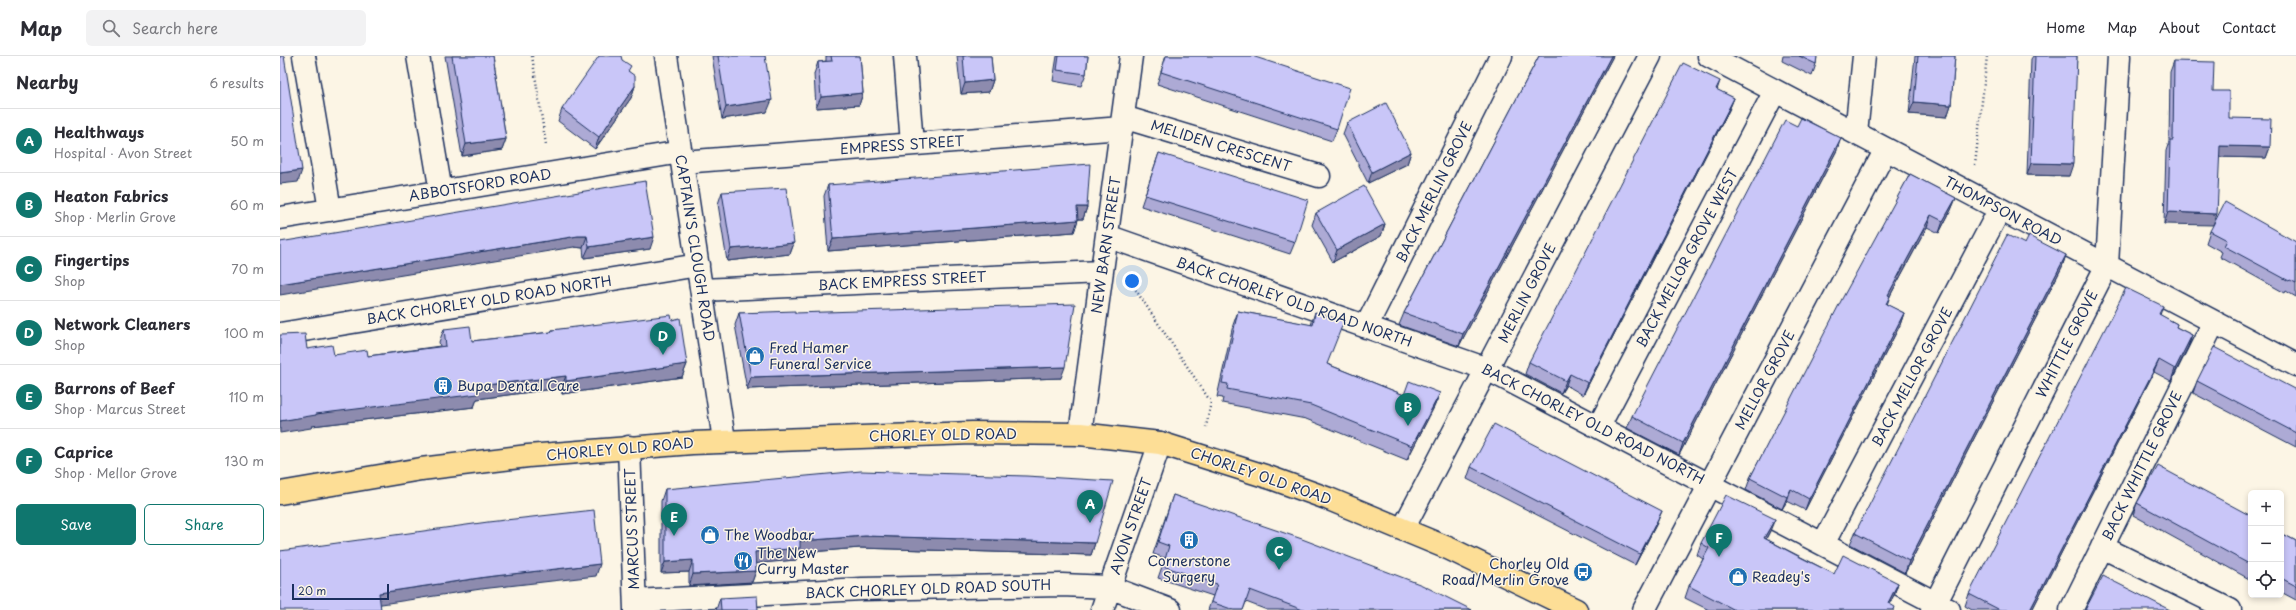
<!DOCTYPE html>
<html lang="en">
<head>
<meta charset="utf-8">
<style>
  body { margin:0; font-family:"Playpen Sans",sans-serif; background:#f2f2f3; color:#2b2b33 }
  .controls { position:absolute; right:12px; bottom:12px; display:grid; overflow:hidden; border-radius:6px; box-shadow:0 2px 6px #0003 }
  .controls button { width:36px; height:36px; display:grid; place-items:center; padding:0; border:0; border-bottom:1px solid #e1e1e2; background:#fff; color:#2b2b33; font:20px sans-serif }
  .scale { position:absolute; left:12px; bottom:10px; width:97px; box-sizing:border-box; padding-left:4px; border:2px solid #1b2f5e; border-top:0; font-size:11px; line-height:14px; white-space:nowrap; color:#1b2f5e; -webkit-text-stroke:3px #fcf5e5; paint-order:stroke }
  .you { position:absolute; left:852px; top:225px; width:14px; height:14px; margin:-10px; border:3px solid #fff; border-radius:50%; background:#1a73e8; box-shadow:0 0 0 6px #1a73e833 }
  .badge { display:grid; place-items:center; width:26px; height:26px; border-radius:50%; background:#0f766e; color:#fff; font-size:13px; font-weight:700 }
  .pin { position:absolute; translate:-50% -33px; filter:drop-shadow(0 1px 2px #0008) }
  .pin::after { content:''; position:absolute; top:21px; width:14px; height:12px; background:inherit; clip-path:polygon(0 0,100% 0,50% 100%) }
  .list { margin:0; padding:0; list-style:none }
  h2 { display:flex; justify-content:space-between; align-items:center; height:52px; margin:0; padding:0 16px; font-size:17px }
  h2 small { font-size:13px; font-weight:400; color:#7c7c81 }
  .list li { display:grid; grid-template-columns:26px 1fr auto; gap:12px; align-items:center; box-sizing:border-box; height:64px; padding:0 16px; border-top:1px solid #e1e1e2 }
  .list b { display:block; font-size:15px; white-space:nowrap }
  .list p { margin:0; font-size:13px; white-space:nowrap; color:#7c7c81 }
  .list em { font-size:13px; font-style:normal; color:#7c7c81 }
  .actions { display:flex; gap:8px; padding:12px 16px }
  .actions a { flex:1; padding:9px 0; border:1px solid #0f766e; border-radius:6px; text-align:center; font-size:14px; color:#0f766e }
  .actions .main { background:#0f766e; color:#fff }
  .icon { flex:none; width:22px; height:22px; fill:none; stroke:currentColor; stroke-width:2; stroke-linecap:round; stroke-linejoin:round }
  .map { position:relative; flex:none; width:2016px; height:554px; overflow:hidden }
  header { display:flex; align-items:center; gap:24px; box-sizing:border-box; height:56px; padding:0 20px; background:#fff; border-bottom:1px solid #e1e1e2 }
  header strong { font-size:19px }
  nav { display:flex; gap:22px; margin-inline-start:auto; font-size:14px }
  .search { width:280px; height:36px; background:#f2f2f3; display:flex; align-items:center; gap:10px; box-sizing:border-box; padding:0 14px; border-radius:6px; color:#7c7c81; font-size:15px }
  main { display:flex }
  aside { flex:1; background:#fff }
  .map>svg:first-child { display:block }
</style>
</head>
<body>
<header>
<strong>Map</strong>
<div class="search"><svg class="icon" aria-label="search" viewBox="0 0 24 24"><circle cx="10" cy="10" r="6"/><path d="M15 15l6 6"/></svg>Search here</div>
<nav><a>Home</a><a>Map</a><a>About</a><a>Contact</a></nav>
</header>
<main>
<aside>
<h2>Nearby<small>6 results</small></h2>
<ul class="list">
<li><span class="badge">A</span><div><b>Healthways</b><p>Hospital · Avon Street</p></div><em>50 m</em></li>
<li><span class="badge">B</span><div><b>Heaton Fabrics</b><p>Shop · Merlin Grove</p></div><em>60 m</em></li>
<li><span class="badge">C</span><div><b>Fingertips</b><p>Shop</p></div><em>70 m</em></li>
<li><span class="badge">D</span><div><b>Network Cleaners</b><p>Shop</p></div><em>100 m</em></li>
<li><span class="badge">E</span><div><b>Barrons of Beef</b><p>Shop · Marcus Street</p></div><em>110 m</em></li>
<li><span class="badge">F</span><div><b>Caprice</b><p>Shop · Mellor Grove</p></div><em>130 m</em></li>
</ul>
<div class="actions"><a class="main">Save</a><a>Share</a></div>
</aside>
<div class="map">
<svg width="2016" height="554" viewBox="0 0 2016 554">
  <rect width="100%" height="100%" fill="#fcf5e5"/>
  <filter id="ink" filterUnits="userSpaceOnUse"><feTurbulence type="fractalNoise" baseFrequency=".025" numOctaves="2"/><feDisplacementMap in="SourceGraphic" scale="8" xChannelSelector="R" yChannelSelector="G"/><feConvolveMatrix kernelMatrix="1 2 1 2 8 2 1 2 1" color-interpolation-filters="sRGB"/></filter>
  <g filter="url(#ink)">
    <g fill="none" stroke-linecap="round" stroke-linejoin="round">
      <g stroke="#1b2f5e" stroke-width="25">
        <path id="minor" d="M24,0l26,154
          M138,0l23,136
          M386,0l58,384
          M625,0l7,88
          M1429,0l587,309
          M843,61l196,59
          M1576,77l8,-77
          M402,106l440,-34
          M0,162l401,-66
          M827,180l380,133 462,241
          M422,234l400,-18
          M1086,271l135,-271
          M0,278l418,-69
          M1319,370l176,-335
          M800,378l51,-378
          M349,391l6,163
          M1123,473l247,-473
          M1543,488l177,-335
          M1822,491l128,63
          M355,545l227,-12 200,-4 47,2 61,23
          M822,554l58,-167
          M1364,554l242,-461
          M1652,554l175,-345 12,-209
          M1791,554l143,-288"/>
      </g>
      <g stroke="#1b2f5e" stroke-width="25">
        <path id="major" d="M0,437l141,-24 107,-13 164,-13 280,-10 108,1 80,9 111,35 58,21 121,50 126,61"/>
      </g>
      <path stroke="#1b2f5e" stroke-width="2.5" stroke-dasharray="1 3" stroke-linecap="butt" d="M252,0l14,89
        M1695,109l12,-109
        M849,224l82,122 -5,25"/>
      <use href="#minor" stroke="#fcf5e5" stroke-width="22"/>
      <use href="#major" stroke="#fdde96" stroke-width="22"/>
    </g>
    <path fill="#adaad5" stroke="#1b2f5e" d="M165,0h48l13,83 -4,11 -40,6z
      M432,0h53l2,56 -45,7z
      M546,0h34l3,37 -4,12 -43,3 -2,-34 4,-12 8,-1z
      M677,0h34l2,24 -4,12 -28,2z
      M777,0h31l-2,18 -5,12 -28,-5z
      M886,0h86l85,73 -5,12 -175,-57z
      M1259,0h74l-154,290 -60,-21 5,-12z
      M1503,0h34l-1,8 -4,12 -30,-15z
      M1635,0h40l-4,49 -4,12 -38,-3z
      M1753,0h44l-8,120 -42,-1 4,-116z
      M342,4l7,12 6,14 -4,12 -36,51 -37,-28 4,-12z
      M1894,5l39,30 16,27 41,29 -4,11 -47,-1 -55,67 2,-73 3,-9 1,-70z
      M1440,25l-3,9 17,8 -5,12 -146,285 -17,-10 -5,8 -36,-19 4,-12z
      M1067,67l64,29 -4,12 -39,19 -25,-49z
      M1557,94l-158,305 -52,-27 5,-12z
      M879,97l136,89 -5,12 -149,-48z
      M1630,118l46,24 -5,12 -12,23 -12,-6 -37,69 -3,9 17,8 -4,12 -95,185 -18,-9 -5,8 -36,-19 4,-12z
      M365,125l5,68 -66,9 -1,-10 -9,-1z
      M548,129l259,22 -4,12h-5l-4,13 -246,19 -4,-55z
      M442,136l72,51 -4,11 -63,7 -9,-57z
      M1036,157l69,11 -4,12 -48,26 -21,-37z
      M1930,175l86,11v55l-10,-6 -1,2 -65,-36 2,-5 -16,-9z
      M1745,188l41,11 -4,12 -157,306 -55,-29 5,-11z
      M1883,250l-3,9 17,9 -1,3 16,8 -4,12 -17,34 -17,-9 -122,238h-60l-7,-4 4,-12z
      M958,255l73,14 4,-13 12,52 77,31 36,-2 -6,14 -27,53 -101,-41 -84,-16 1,-5 -6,-1 16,-72z
      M459,257h56l266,65 -314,11 -12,-64z
      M392,264l15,44 -5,13 -120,17 -1,-6 -84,11 -3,8 -162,19 -1,2 -4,-79 27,6 34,1 72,-10 -1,-4 5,-13 28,12 79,-9 1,-2z
      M1917,325l99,9v57l-103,-54z
      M1191,411l186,56 -22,42 -168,-86z
      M385,433l430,54 -4,12 -231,-7 -62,5 -2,7 -40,3v8l-4,11 -63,4v-14l-28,1v-72z
      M893,439l299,115h-205l-21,-8 -3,8h-35l5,-14 -55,-18 7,-20 -12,-4z
      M1857,447l114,13v64l-118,-65z
      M1490,475l-4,8 68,35 64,9 -4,12 -5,9 5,6h-185l-24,-12 4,-12 14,-27 -6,-4 4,-12z
      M2001,477l15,8v59l-15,-8z
      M440,542l38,12h-42z"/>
    <path fill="#8d8bae" stroke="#1b2f5e" d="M1331,0h2l-154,290 4,-12z
      M713,24l-4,12 -28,2 4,-11z
      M355,30l-4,12 -36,51 4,-12z
      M583,37l-4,12 -43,3 5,-11z
      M1454,42l-5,12 -146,285 5,-12z
      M492,44l-5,12 -45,7 4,-12z
      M1634,46l37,3 -4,12 -38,-3z
      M1561,82l-4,12 -158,305 4,-12z
      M226,83l-4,11 -40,6 4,-12z
      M1940,90l50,1 -4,11 -50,-1z
      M1131,96l-4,12 -39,19 4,-11z
      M1751,107l42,1 -4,12 -42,-1z
      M22,114l-4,12 -18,2v-11z
      M1676,142l-5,12 -12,23 4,-12z
      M797,151h10l-4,12h-10z
      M1888,156l49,2 -4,11 -49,-1z
      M1651,159l-4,12 -43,80 4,-12z
      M798,164l-4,12 -246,19 5,-12z
      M1105,168l-4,12 -48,26 4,-12z
      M298,180h9l-4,12 -9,-1 -294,48v-11z
      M374,181l-4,12 -66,9 5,-11z
      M514,187l-4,11 -63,7 4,-12z
      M1786,199l-4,12 -157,306 4,-12z
      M1624,257l-4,12 -95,185 4,-11z
      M1912,279l-4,12 -17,34 4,-12z
      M1879,304l-5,12 -122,238h-2z
      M407,308l-5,13 -120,17 4,-13z
      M785,311l-4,11 -314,11 4,-12z
      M1290,318l-4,11 -5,8 5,-12z
      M286,320l-5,12 -84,11 -3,8 -162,19 -1,2 -31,5v-12l36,-7 161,-28z
      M1160,337l-6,14 -27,53 5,-14z
      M1511,433l-4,12 -5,8 5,-12z
      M1382,455l-5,12 -22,42 5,-11z
      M1495,463l-5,12 -10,19 4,-12z
      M585,480l230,7 -4,12 -231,-7 -62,5 -2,7 -45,4 4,-12 45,-11z
      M413,504l-4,12 -28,1 4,-11z
      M320,508l-4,12 -115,13 -106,16 4,-12 107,-16z
      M476,515l-4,11 -63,4 4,-12z
      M1618,527l-4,12 -8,15 2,-7z"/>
    <path fill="#c9c6f8" stroke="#1b2f5e" d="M0,0h4l18,114 -22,3z
      M172,0h41l13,83 -40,5z
      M319,0h22l1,4 9,6 -3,5 7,5v10l-36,51 -37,-28z
      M438,0h47l7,44 -46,7z
      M551,0h29l3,37 -42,4 -3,-35 14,-1z
      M683,0h28l2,24 -28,3z
      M779,0h29l-2,18 -29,-4z
      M886,0h86l98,32 -13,41 -176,-57z
      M1259,0h72l-148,278 -59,-21z
      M1519,0h18l-1,8z
      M1638,0h37l-4,49 -37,-3z
      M1755,0h42l-4,108 -42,-1z
      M1894,5l40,1 -1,29h16v27l42,1 -1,28 -50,-1 -3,68 -49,-2 2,-72h3z
      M1403,7l37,18 -4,8 18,9 -146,285 -18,-9 -4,7 -37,-19z
      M1106,47l25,49 -39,20 -25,-49z
      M1521,62l40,20 -158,305 -51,-27 153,-296 12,6z
      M879,97l149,47 -13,42 -150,-47z
      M810,108l-3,43h-10l1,13 -245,19 -5,-54z
      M1630,118l46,24 -13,23 -12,-6 -43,80 2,1 -4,8 18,9 -95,186 -18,-10 -4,8 -37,-19 93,-181z
      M365,125l9,56 -65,10 -2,-11h-9l-298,48v-42z
      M1084,130l21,38 -48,26 -21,-37z
      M506,132l8,55 -63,6 -9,-57z
      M1945,146l71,40v41l-6,-3 -1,1 -65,-35 3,-6 -17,-9z
      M1727,179l18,9 4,-8 37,19 -157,306 -54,-28z
      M1846,232l37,18 -4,8 18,10 -1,3 16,8 -17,34 -16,-9 -129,250h-30l-31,-16z
      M795,248l-10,63 -314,10 -12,-64 56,-2v2z
      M958,255l75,14 2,-13 29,9 -17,43 77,31 5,-14 31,12 -28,53 -101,-41 -84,-16 1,-5 -6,-1z
      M391,259l1,5 8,-2 7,46 -121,17v-5l-89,10 1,8 -162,20v1l-36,6v-86l25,-1 2,15 25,-4 2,10 33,-5 1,6 78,-10 -2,-17 26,-3 2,15 80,-9v-2z
      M1934,291l82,43v43l-99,-52z
      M1214,368l168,87 -22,43 -169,-87z
      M1878,410l93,50v49l-114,-62z
      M581,415l165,5 87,5 -18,62 -230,-7 -65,5v7l-45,4 1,19 -63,3v-14l-28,2v-73z
      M893,439l129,44 120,46 50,25h-169l-53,-20 -7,20h-9l-23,-8 6,-18 -54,-18 6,-20 -11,-4z
      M1446,439l49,24 -11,19 32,17 38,19 9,-19 55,28 -10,20 7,4 -1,3h-159l-46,-24 20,-38 -8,-5z
      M314,454l6,54 -114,13 -107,16 2,17h-101v-59l208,-29z
      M2001,477l15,8v45l-15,-8z
      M1823,520l67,34h-85z
      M477,540l1,14h-37l-1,-12z"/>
  </g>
  <defs>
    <g id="shop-disc" transform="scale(1)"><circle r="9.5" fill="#1f6fb2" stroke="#fcf5e5"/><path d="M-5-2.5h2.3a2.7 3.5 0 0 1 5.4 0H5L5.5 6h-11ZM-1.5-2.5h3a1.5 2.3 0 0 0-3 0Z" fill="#fff"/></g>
    <g id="building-disc" transform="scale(1)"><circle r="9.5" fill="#1f6fb2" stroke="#fcf5e5"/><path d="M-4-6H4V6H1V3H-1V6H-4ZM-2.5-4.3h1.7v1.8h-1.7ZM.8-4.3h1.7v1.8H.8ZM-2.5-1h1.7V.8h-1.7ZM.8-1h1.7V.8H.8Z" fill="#fff"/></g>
    <g id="restaurant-disc" transform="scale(1)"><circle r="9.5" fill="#1f6fb2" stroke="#fcf5e5"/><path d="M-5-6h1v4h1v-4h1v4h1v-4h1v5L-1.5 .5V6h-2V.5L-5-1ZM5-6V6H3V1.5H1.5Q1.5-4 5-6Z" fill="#fff"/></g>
    <g id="bus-disc" transform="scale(1)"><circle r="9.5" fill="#1f6fb2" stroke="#fcf5e5"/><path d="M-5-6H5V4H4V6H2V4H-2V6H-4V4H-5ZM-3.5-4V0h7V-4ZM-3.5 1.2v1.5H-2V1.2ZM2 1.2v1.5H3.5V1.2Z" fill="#fff"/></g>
  </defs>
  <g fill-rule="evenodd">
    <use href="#shop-disc" x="475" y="300"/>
    <use href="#building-disc" x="163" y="330"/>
    <use href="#shop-disc" x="430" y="479"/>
    <use href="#building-disc" x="909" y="484"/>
    <use href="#restaurant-disc" x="463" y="505"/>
    <use href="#bus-disc" x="1303" y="516"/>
    <use href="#shop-disc" x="1458" y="521"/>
  </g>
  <g text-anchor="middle" stroke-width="3" stroke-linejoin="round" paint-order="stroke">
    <g font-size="14" fill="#1b2f5e" stroke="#fcf5e5">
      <text transform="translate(622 89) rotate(-4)" y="5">EMPRESS STREET</text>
      <text transform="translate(941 90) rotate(17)" y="5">MELIDEN CRESCENT</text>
      <text transform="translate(200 129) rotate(-9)" y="5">ABBOTSFORD ROAD</text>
      <text transform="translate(1154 136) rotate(-64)" y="5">BACK MERLIN GROVE</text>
      <text transform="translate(1723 155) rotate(28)" y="5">THOMPSON ROAD</text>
      <text transform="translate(826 189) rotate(-82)" y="5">NEW BARN STREET</text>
      <text transform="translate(415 192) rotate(81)" y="5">CAPTAIN'S CLOUGH ROAD</text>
      <text transform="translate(1407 202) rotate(-62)" y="5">BACK MELLOR GROVE WEST</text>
      <text transform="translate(622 225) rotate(-3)" y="5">BACK EMPRESS STREET</text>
      <text transform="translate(1247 237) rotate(-63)" y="5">MERLIN GROVE</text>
      <text transform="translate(209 244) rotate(-9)" y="5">BACK CHORLEY OLD ROAD NORTH</text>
      <text transform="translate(1014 246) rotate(19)" y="5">BACK CHORLEY OLD ROAD NORTH</text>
      <text transform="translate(1787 288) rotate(-63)" y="5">WHITTLE GROVE</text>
      <text transform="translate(1632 321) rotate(-62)" y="5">BACK MELLOR GROVE</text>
      <text transform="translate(1485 324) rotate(-62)" y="5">MELLOR GROVE</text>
      <text transform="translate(1313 368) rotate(27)" y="5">BACK CHORLEY OLD ROAD NORTH</text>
      <text transform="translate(663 379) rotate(-1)" y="5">CHORLEY OLD ROAD</text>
      <text transform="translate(340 393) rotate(-5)" y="5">CHORLEY OLD ROAD</text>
      <text transform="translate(1862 410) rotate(-64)" y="5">BACK WHITTLE GROVE</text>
      <text transform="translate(981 420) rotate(19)" y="5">CHORLEY OLD ROAD</text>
      <text transform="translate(851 470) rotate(-71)" y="5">AVON STREET</text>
      <text transform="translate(352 473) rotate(-92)" y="5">MARCUS STREET</text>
      <text transform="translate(648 533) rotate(-2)" y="5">BACK CHORLEY OLD ROAD SOUTH</text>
    </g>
    <g font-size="14" fill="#1b2f5e" stroke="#fcf5e5" text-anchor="start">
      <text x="489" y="297">Fred Hamer<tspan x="489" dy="16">Funeral Service</tspan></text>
      <text x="177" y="335">Bupa Dental Care</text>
      <text x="444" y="484">The Woodbar</text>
      <text x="477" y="502">The New<tspan x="477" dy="16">Curry Master</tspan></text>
      <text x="909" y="510" text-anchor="middle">Cornerstone<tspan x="909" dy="16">Surgery</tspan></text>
      <text x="1289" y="513" text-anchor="end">Chorley Old<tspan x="1289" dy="16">Road/Merlin Grove</tspan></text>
      <text x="1472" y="526">Readey's</text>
    </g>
  </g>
</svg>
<div class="controls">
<button>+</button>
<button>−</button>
<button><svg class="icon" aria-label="locate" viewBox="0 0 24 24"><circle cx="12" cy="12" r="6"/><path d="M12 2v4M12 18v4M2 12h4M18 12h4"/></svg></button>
</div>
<div class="scale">20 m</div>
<div class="you"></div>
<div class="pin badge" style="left:810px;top:467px">A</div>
<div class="pin badge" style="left:1128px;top:370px">B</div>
<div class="pin badge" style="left:999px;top:514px">C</div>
<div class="pin badge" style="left:383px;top:299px">D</div>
<div class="pin badge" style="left:394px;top:480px">E</div>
<div class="pin badge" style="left:1439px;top:501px">F</div>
</div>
</main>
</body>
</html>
